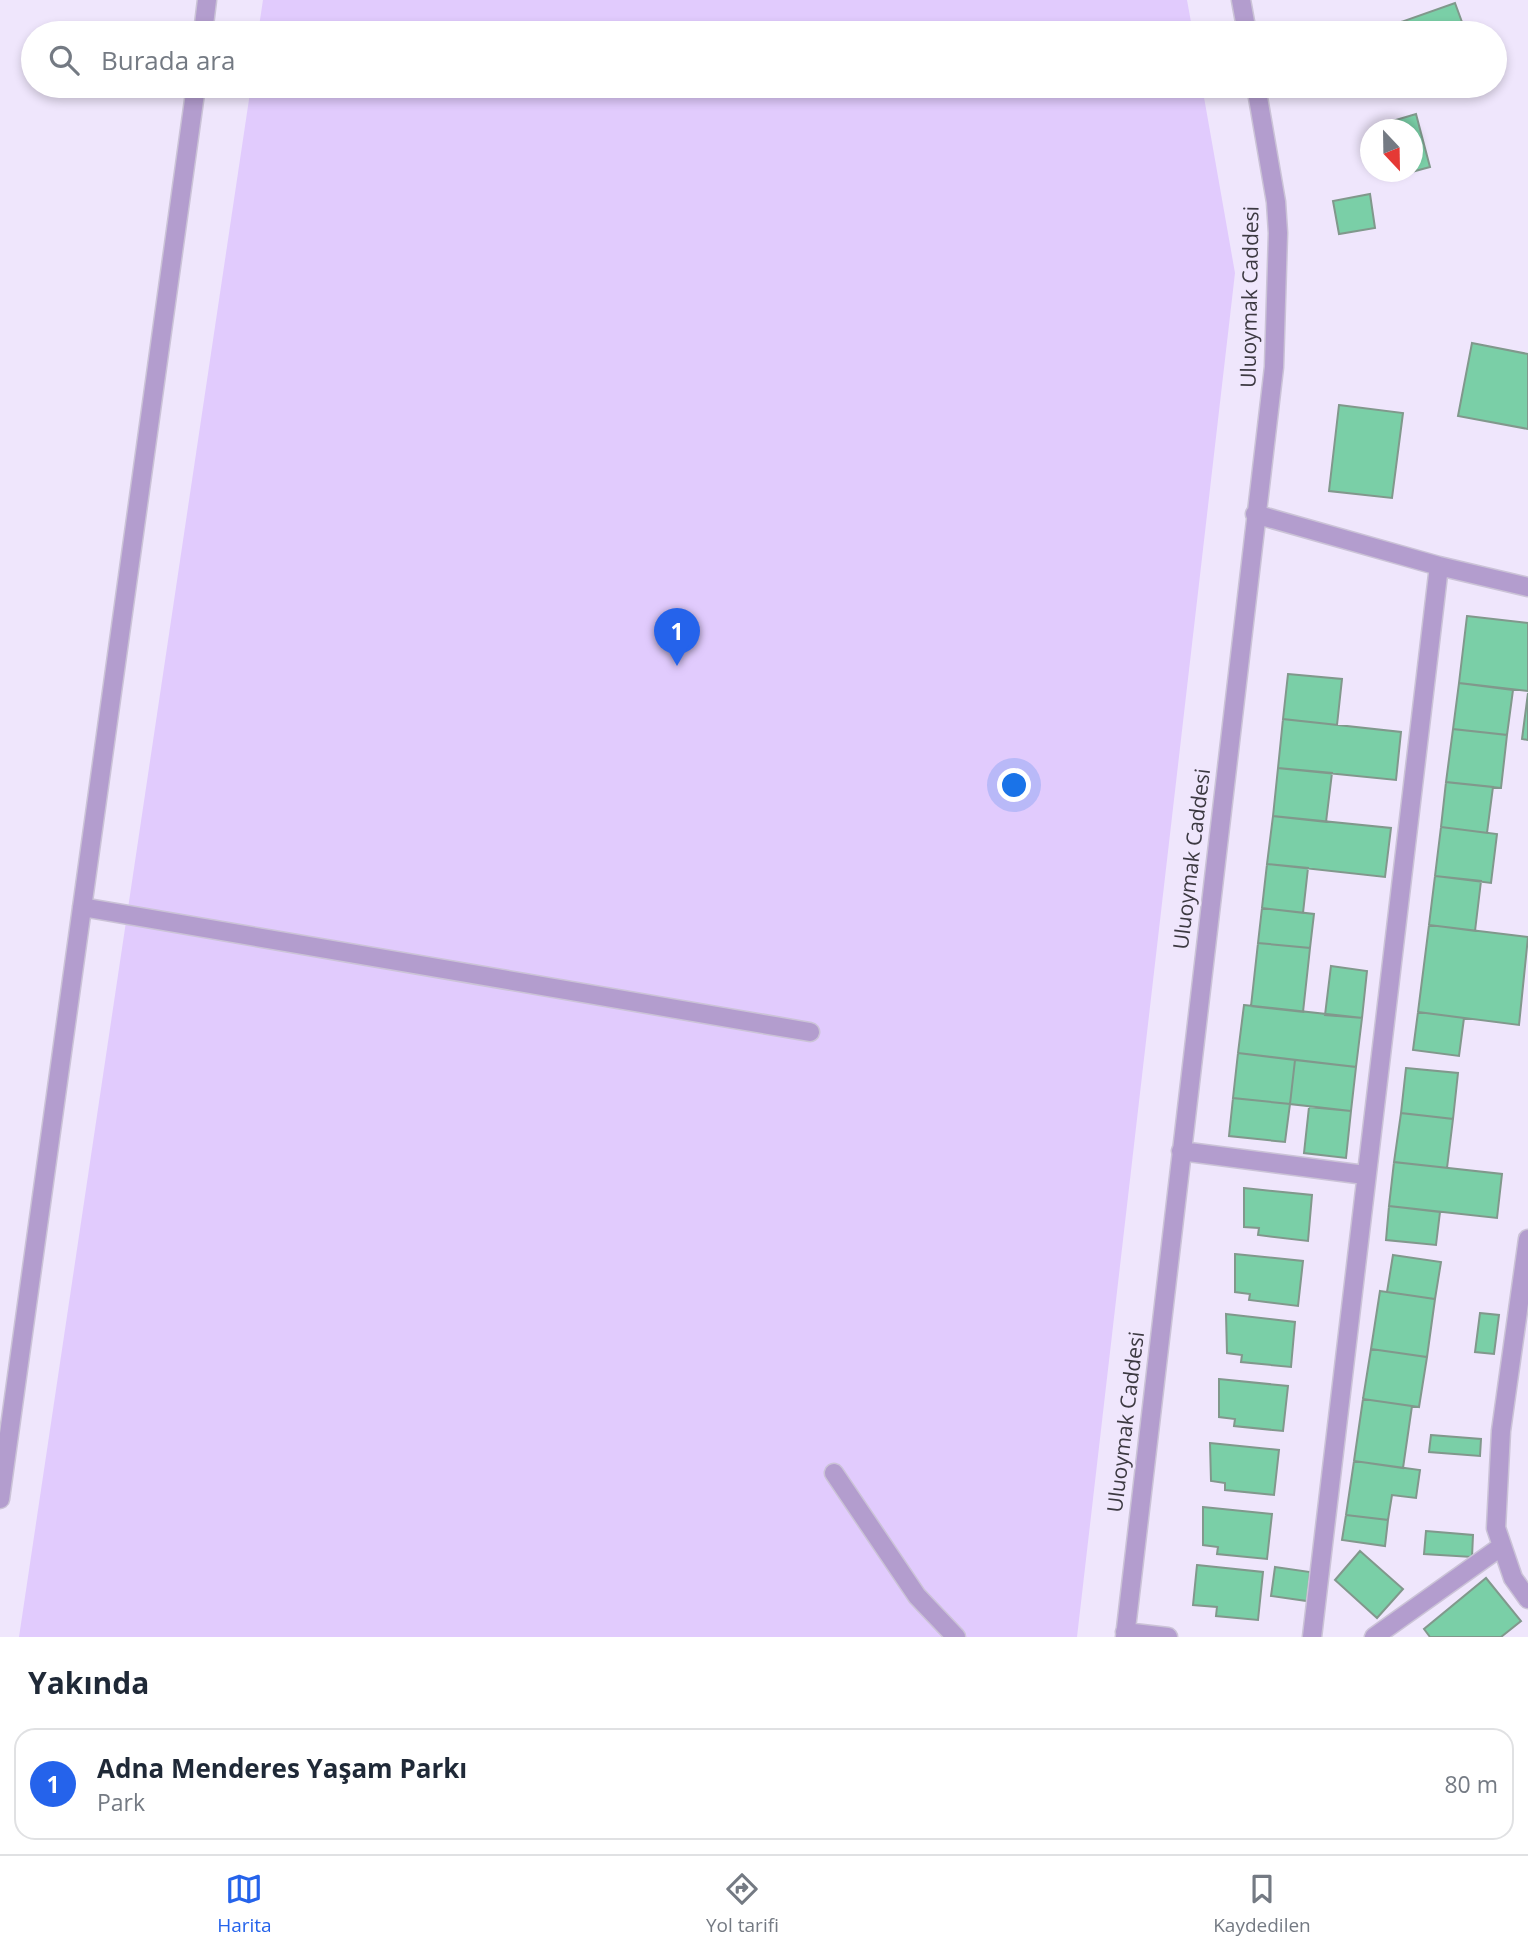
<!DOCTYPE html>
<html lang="tr">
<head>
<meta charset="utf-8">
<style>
  body { margin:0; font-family:"Open Sans",sans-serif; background:#f6f6f7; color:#1f2937 }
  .compass { position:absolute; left:1360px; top:119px; width:63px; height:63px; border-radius:50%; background:#fff; box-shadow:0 4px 10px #0003; rotate:158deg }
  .you { position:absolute; left:1015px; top:786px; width:24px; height:24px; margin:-18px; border:5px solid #fff; border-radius:50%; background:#1a73e8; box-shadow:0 0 0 10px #1a73e833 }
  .badge { display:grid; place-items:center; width:46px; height:46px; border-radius:50%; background:#2563eb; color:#fff; font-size:23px; font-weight:700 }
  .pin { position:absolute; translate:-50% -58px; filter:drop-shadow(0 2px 4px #0008) }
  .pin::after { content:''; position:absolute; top:37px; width:24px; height:21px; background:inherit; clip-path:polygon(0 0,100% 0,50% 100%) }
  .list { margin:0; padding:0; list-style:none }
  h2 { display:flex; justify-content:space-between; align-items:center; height:91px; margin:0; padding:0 28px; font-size:30px }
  h2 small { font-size:23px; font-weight:400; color:#747a83 }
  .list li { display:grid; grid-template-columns:46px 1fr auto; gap:21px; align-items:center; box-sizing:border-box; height:112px; margin:0 14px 14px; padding:0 14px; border:2px solid #e0e1e3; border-radius:21px }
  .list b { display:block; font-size:26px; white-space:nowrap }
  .list p { margin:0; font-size:23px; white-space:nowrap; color:#747a83 }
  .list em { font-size:23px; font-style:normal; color:#747a83 }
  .icon { flex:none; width:38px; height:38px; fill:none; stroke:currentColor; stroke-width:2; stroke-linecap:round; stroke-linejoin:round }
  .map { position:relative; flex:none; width:1528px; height:1637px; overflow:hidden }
  .search { position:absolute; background:#fff; box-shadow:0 4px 10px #0003; left:21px; right:21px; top:21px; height:77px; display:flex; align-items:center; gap:18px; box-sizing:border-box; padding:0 24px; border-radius:38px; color:#747a83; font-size:26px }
  .sheet { height:217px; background:#fff }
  nav { display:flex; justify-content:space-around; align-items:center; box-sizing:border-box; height:98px; border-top:2px solid #e0e1e3; background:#fff; font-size:19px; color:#747a83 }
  nav a { display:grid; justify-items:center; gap:4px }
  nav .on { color:#2563eb }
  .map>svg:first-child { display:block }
</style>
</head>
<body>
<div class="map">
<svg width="1528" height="1637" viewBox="0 0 1528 1637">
  <rect width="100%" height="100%" fill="#efe6fc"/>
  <path fill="#e1cbfd" d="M263,0h924l6,33h-935z
    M251,86h951l33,187 -158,1364h-1058z"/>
  <path fill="#7acfa7" stroke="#81988c" stroke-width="2" d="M1455,3l11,30h-61l-4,-11z
    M1401,22l4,11h-36z
    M1363,86h31l-28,10z
    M1416,114l14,53 -26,7 -1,-2h9v-42h-32l-1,-5z
    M1370,194l5,34 -36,6 -6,-33z
    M1472,343l56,11v75l-70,-13z
    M1339,405l64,8 -11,85 -63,-7z
    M1467,616l61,7v68l-69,-8z
    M1288,674l54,5 -5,46 -54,-6z
    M1459,683l54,7 -6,45 -54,-6z
    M1528,693v47l-6,-1z
    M1283,719l118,13 -5,48 -118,-12z
    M1453,729l54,6 -6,53 -55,-6z
    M1278,768l54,5 -6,49 -53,-6z
    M1446,782l47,5 -6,46 -46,-6z
    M1273,816l118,12 -6,49 -118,-13z
    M1441,827l56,7 -6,49 -56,-7z
    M1267,864l41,4 -5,45 -41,-5z
    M1435,876l46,5 -6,50 -46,-6z
    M1262,908l52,6 -4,34 -52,-5z
    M1429,925l99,12 -9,88 -101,-13z
    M1258,943l52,5 -7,64 -52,-6z
    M1331,966l36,5 -5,47 -37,-3z
    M1244,1005l118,13 -6,49 -118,-14z
    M1418,1012l46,6 -5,38 -46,-6z
    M1238,1053l57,7 -5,44 -57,-6z
    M1295,1060l61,7 -5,44 -61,-7z
    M1406,1068l52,5 -5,46 -52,-6z
    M1233,1098l57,6 -5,38 -56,-6z
    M1309,1107l42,4 -5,47 -42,-5z
    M1401,1113l52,6 -6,49 -53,-6z
    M1394,1162l108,12 -5,44 -108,-12z
    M1244,1188l68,7 -4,46 -50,-6 1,-7 -15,-1z
    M1389,1206l51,6 -4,33 -50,-5z
    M1235,1254l68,7 -5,45 -49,-6 1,-6 -15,-2z
    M1393,1255l48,7 -6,37 -48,-7z
    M1380,1291l55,8 -8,58 -56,-8z
    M1480,1313l19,2 -5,39 -19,-2z
    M1226,1314l69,8 -4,45 -50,-5 1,-7 -15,-2z
    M1371,1349l56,8 -8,50 -56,-8z
    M1219,1379l69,7 -5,45 -49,-5 1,-7 -16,-2z
    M1363,1399l49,7 -9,62 -49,-7z
    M1431,1435l50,4 -1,17 -51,-4z
    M1210,1443l69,7 -5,45 -49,-5v-7l-14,-2z
    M1354,1461l66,9 -4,28 -24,-3 -4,25 -42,-5z
    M1203,1507l69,7 -5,45 -50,-5 1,-7 -15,-2z
    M1346,1515l42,5 -3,26 -43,-6z
    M1426,1531l47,4 -1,22 -48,-3z
    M1360,1551l43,38 -26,29 -42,-38z
    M1197,1565l66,7 -5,48 -42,-4 1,-9 -24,-2z
    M1275,1567l35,5 -3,29 -36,-5z
    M1486,1578l35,43 -20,16h-71l-6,-8z"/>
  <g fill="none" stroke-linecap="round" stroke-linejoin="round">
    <g stroke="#cbc3d7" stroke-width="21">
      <path id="minor" d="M1241,0l6,33
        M203,33l4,-33
        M1255,514l184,52 89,21
        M82,907l728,125
        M1181,1151l184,24
        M1528,1239l-27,192 -5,97 17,50 15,21
        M834,1473l83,123 39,41
        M0,1499l196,-1413
        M1125,1632l43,5
        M1125,1637l149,-1270 4,-134 -2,-31 -20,-116
        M1312,1637l127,-1071
        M1374,1637l128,-91"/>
    </g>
    <use href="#minor" stroke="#b39dce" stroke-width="18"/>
  </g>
  <g text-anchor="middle" stroke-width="5" stroke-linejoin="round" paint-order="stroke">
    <g font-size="21" fill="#3c3941" stroke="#efe6fc">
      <text transform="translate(1250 297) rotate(-89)" y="7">Uluoymak Caddesi</text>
      <text transform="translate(1192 859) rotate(-83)" y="7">Uluoymak Caddesi</text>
      <text transform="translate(1126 1422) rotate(-83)" y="7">Uluoymak Caddesi</text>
    </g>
  </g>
</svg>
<svg class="compass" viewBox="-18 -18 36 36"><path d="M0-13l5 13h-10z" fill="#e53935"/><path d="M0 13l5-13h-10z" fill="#747a83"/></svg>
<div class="you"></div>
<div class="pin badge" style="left:677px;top:666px">1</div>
<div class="search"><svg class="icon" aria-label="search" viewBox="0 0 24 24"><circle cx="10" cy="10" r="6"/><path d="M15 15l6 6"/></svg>Burada ara</div>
</div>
<section class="sheet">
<h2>Yakında<small></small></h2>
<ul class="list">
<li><span class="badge">1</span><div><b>Adna Menderes Yaşam Parkı</b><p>Park</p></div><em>80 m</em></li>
</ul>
</section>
<nav>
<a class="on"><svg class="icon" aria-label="map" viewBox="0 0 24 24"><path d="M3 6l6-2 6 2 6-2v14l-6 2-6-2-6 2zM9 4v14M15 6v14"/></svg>Harita</a>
<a><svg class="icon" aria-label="directions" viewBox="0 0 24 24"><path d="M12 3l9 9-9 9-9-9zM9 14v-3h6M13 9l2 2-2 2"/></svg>Yol tarifi</a>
<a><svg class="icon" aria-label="saved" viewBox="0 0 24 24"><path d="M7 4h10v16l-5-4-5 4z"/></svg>Kaydedilen</a>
</nav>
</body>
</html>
